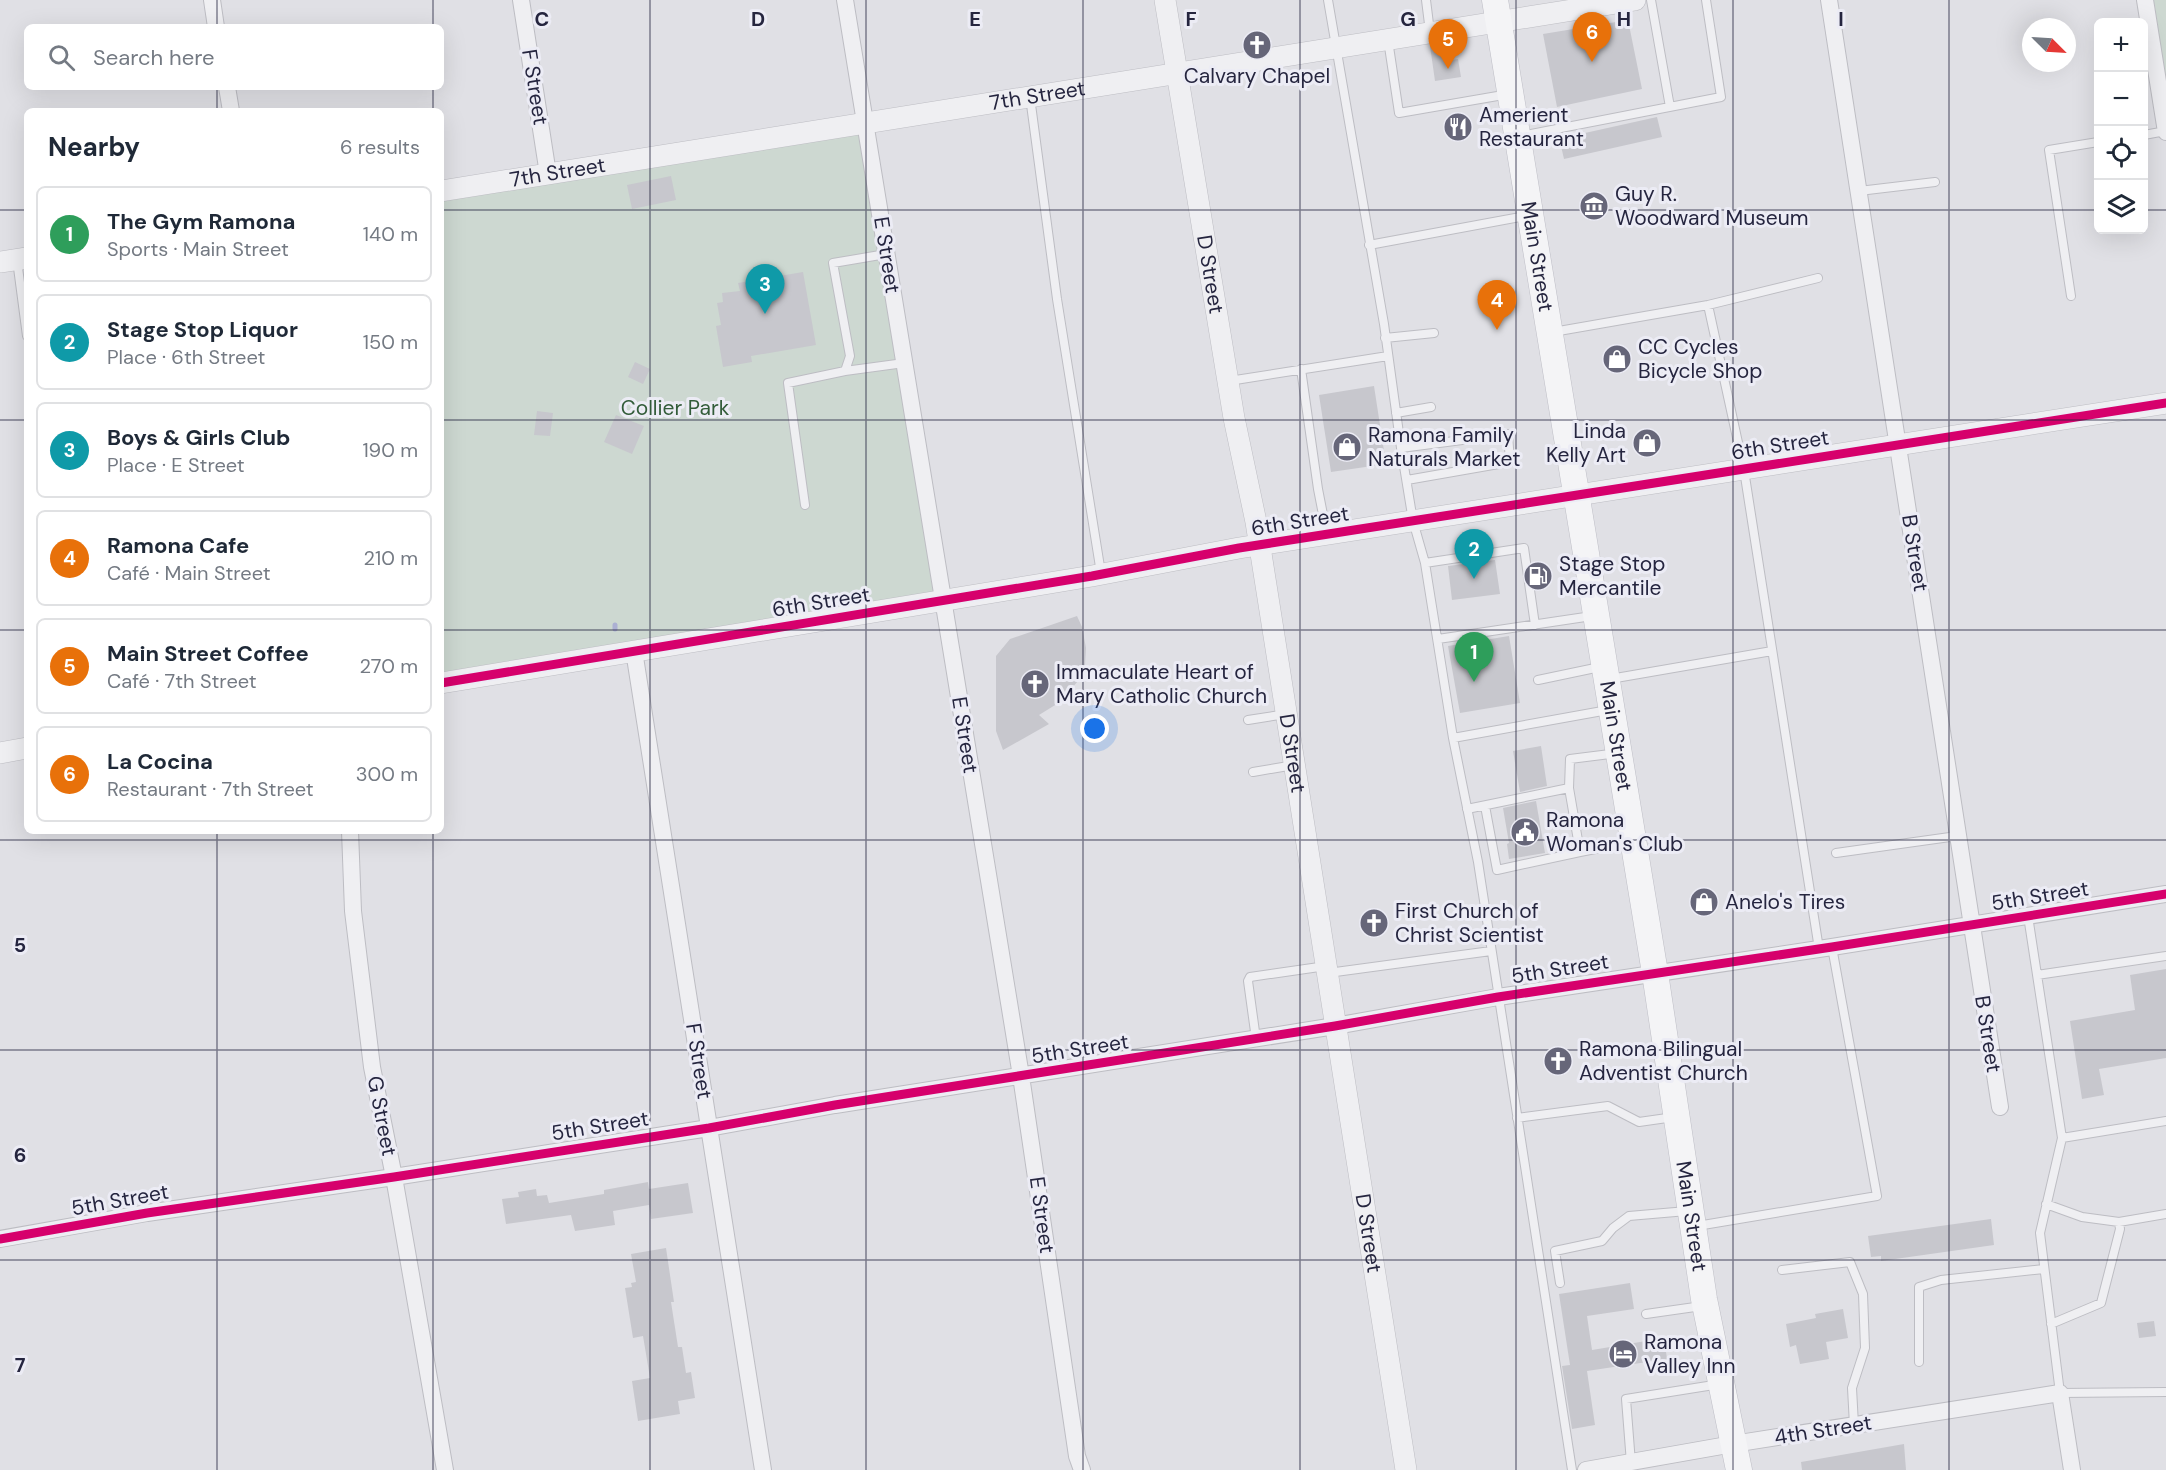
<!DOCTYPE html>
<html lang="en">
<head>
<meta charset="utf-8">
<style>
  body { margin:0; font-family:"DM Sans",sans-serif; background:#f6f6f7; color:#1f2937 }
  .controls { position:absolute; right:18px; top:18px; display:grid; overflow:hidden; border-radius:9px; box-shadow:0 6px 24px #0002 }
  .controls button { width:54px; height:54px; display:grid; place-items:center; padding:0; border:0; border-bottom:2px solid #e0e1e3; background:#fff; color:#1f2937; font:30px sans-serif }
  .compass { position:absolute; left:2022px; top:18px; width:54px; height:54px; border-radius:50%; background:#fff; box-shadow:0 6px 24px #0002; rotate:114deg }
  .you { position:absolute; left:1095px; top:729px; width:21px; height:21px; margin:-15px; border:4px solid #fff; border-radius:50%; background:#1a73e8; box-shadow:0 0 0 9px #1a73e833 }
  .badge { display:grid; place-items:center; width:39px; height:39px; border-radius:50%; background:#666679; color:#fff; font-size:20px; font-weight:700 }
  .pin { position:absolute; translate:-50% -50px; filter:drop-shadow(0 2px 3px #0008) }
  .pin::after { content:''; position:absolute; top:32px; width:21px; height:18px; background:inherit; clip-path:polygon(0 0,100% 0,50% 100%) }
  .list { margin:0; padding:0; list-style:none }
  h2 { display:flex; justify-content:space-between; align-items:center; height:78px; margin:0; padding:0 24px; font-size:26px }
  h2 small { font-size:20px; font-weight:400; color:#747a83 }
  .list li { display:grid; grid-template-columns:39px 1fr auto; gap:18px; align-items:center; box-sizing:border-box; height:96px; margin:0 12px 12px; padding:0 12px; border:2px solid #e0e1e3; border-radius:9px }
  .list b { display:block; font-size:22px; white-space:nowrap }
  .list p { margin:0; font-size:20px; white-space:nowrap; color:#747a83 }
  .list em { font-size:20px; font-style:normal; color:#747a83 }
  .icon { flex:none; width:33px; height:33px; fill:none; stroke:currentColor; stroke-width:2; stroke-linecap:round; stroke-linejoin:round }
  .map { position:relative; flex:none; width:2166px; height:1470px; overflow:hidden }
  .search { position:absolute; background:#fff; box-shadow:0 6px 24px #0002; left:24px; top:24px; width:420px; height:66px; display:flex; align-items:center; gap:15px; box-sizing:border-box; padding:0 21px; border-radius:9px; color:#747a83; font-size:22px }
  .panel { position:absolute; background:#fff; box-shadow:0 6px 24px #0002; left:24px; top:108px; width:420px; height:726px; border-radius:9px }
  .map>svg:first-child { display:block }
</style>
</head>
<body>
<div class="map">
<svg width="2166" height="1470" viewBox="0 0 2166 1470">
  <rect width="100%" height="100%" fill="#e0e0e5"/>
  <path fill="#cdd8d1" d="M2145,0h21v132z
    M864,124l78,476 -501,82v-491z"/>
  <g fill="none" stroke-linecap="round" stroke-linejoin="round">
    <path stroke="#acb0d3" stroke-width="5" d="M615,625v4"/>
  </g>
  <path fill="#c7c7cd" d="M1628,20l14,69 -85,18 -14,-73z
    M1443,44l3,17 12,-2 3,18 -26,4 -5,-35z
    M1657,117l5,20 -98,22 -3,-13 6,-9z
    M671,176l5,24 -44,9 -5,-24z
    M803,272l13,73 -65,11 1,6 -29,5 -7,-41 5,-1 -4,-22 6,-1 -1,-9 18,-2 -2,-8z
    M635,362l15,7 -7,15 -15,-7z
    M1374,386l12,78 -55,8 -12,-77z
    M537,411l16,2 -3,23 -16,-1z
    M616,415l28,11 -12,28 -28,-12z
    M1495,560l5,34 -48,6 -4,-34z
    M1544,563l4,24 -12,2 -3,-24z
    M1077,616l5,11 4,21 -1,17 -7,16 -18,21 -21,13 10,9 -46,26 -7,-19v-75l14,-17z
    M1509,636l11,67 -60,10 -12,-67z
    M1541,746l6,40 -27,6 -7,-41z
    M1536,801l9,52 -36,6 -2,-15 2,-1 -6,-35z
    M2166,969v89l-67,11 5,26 -22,4 -12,-78 65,-11 -5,-35z
    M648,1182l1,7 39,-6 5,30 -42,6 -2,-14 -36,6 2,14 -40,6 -4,-16 -65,9 -4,-25 17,-2 -1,-5 18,-3 1,7 10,-1 2,8 55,-9v-4z
    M1991,1219l3,26 -113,16v-5l-10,1 -3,-21z
    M666,1248l8,54h-3l7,45h4l4,26 5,-1 4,26 -17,3 2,13 -42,7 -6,-40 18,-3 -7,-42 -10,2 -8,-50 7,-1 -1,-4 5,-1 -5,-28z
    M1630,1283l4,26 -47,7 5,34 72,-12 3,21 -80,12 8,54 -23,4 -10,-63 8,-1 -11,-71z
    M1843,1309l5,29 -22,4 3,17 -29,5 -4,-19 -6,2 -4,-23 30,-6 -1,-4z
    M2154,1321l2,15 -17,2 -2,-15z
    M1904,1444l2,26h-104l-1,-8z"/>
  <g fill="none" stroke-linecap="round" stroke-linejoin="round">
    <g stroke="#bdbdc3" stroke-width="10">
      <path id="service" d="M1328,0l56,324 17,124 12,73 12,42 28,175 25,124 94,608
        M1426,0l4,32
        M1651,0l19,107
        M1388,40l11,73 110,-19
        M1030,97l27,202 44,274
        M2144,135l22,-4
        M1520,136l201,-39 -15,-97
        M1859,191l76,-9
        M1369,245l157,-29
        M17,260l10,76
        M2071,296l-22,-146 49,-8
        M1708,305l36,165 75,479
        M1553,332l155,-27 110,-27
        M1385,338l49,-5
        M1301,369l17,120 9,46
        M845,371l5,-15 -17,-93 53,-9
        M1229,381l159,-25
        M1396,413l35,-6
        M1401,448l107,-14 2,28 -103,18
        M805,505l-17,-122 57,-12 59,-8
        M1425,563l99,-15 11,77
        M1438,639l154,-23
        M1610,679l162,-28
        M1538,680l62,-13
        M1248,720l38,-6
        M1453,738l155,-28
        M1618,753l-48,6 -1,29 11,64 51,-10
        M1253,772l41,-7
        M1485,806l12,64 83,-18
        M1467,809l102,-21
        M1836,853l121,-17
        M2028,916l34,222 104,-17
        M1328,973l163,-22
        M2037,975l129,-19
        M1256,1039l-8,-58 2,-4 76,-11
        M1517,1118l91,-12 31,16 35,-5
        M2062,1138l-22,95 20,160 106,-1
        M2046,1204l36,13 37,5 47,-8
        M1697,1226l180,-30 -45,-249
        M1782,1270l68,-8 13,32 2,54 -13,40 2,37
        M1560,1283l-5,-32 47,-10 11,-13 16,-12 58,-5
        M1646,1314l56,-8
        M2051,1324l50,-21 19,-74 -1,-7
        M1919,1362v-75l22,-7 103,-11
        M1631,1463l-5,-64 94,-15"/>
    </g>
    <g stroke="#bdbdc3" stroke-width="18">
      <path id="minor" d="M212,0l4,27
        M521,0l27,174
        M845,0l176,1076 56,380 5,14
        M1829,0l171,1107
        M2145,0l21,132
        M227,87l4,24
        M634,651l129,819
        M350,831l3,80 19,156 22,110 51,293
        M0,1239l147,-26 247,-36 315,-49 126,-23 500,-79 163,-29 334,-50 334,-53
        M1586,1470l147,-26 327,-51 12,77"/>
    </g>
    <g stroke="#bdbdc3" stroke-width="22">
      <g id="tertiary">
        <path id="s1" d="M1165,0l69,418 22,104 150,948"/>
        <path id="s2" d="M441,191l1194,-191"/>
        <path d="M0,262l27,-4"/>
        <path d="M441,683l651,-107 147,-28 927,-145"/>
        <path d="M0,753l27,-5"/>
      </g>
    </g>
    <g stroke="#bebec6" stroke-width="27">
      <g id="primary">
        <path id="s3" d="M1495,0l160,973 49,326 35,171"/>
      </g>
    </g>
    <use href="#service" stroke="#efeff2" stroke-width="8"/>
    <use href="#minor" stroke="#efeff2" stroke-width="16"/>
    <use href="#tertiary" stroke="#efeff2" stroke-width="21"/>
    <use href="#primary" stroke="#f4f4f6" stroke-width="26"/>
    <g stroke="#ececf5" stroke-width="13">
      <path id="cycleway" d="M441,683l651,-107 147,-28 927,-145
        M0,1239l147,-26 247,-36 315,-49 126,-23 500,-79 163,-29 334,-50 334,-53"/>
    </g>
    <use href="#cycleway" stroke="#d6006c" stroke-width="9"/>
  </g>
  <path fill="none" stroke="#25253f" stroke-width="1.5" stroke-opacity="0.55" d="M217,0v27M433,0v27M650,0v1470M866,0v1470M1083,0v1470M1300,0v1470M1516,0v1470M1733,0v1470M1949,0v1470M217,87v24M433,87v24M0,210h27M441,210h1657M2144,210h22M0,420h27M441,420h1725M0,630h27M441,630h1725M217,831v639M433,831v639M0,840h2166M0,1050h2166M0,1260h2166"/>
  <defs>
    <g id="church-disc" transform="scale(1.5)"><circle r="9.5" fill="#666679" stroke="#ececf5"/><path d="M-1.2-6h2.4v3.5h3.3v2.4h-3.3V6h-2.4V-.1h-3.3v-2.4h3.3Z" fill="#fff"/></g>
    <g id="restaurant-disc" transform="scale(1.5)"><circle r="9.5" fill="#666679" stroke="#ececf5"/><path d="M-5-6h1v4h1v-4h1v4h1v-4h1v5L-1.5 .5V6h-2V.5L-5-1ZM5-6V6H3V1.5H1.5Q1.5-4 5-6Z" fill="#fff"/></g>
    <g id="museum-disc" transform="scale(1.5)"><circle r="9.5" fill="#666679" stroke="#ececf5"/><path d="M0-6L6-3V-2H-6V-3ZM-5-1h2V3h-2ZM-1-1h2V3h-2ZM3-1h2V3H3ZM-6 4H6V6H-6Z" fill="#fff"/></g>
    <g id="shop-disc" transform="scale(1.5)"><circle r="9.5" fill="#666679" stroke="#ececf5"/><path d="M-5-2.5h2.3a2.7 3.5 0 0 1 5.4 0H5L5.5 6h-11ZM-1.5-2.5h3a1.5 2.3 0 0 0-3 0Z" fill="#fff"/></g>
    <g id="fuel-disc" transform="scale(1.5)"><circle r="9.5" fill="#666679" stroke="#ececf5"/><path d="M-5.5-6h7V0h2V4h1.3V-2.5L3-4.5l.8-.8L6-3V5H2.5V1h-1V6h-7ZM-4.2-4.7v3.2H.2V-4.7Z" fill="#fff"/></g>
    <g id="civic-disc" transform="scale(1.5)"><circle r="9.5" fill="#666679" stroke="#ececf5"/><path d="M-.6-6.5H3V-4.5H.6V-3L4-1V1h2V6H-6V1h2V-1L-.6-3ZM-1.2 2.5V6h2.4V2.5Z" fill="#fff"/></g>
    <g id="hotel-disc" transform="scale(1.5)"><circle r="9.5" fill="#666679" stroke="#ececf5"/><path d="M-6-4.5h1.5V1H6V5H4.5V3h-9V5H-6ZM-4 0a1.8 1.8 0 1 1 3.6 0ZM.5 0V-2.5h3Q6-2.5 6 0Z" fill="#fff"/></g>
  </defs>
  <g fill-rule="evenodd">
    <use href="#church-disc" x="1257" y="45"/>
    <use href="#restaurant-disc" x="1458" y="127"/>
    <use href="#museum-disc" x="1594" y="206"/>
    <use href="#shop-disc" x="1617" y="359"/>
    <use href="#shop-disc" x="1647" y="443"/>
    <use href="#shop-disc" x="1347" y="447"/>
    <use href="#fuel-disc" x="1538" y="576"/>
    <use href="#church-disc" x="1035" y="684"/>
    <use href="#civic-disc" x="1525" y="832"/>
    <use href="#shop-disc" x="1704" y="902"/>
    <use href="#church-disc" x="1374" y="923"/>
    <use href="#church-disc" x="1558" y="1061"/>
    <use href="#hotel-disc" x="1623" y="1354"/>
  </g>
  <g text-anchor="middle" stroke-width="6" stroke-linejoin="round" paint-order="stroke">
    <g font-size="21" fill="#25253f" stroke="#ececf5" text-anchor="start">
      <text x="1257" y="83" text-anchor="middle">Calvary Chapel</text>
      <text x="1479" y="122">Amerient<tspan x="1479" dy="24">Restaurant</tspan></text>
      <text x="1615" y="201">Guy R.<tspan x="1615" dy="24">Woodward Museum</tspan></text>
      <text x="1638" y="354">CC Cycles<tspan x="1638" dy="24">Bicycle Shop</tspan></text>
      <text x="1626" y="438" text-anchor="end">Linda<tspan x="1626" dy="24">Kelly Art</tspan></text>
      <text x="1368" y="442">Ramona Family<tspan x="1368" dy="24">Naturals Market</tspan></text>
      <text x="1559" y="571">Stage Stop<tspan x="1559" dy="24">Mercantile</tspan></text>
      <text x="1056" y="679">Immaculate Heart of<tspan x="1056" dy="24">Mary Catholic Church</tspan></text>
      <text x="1546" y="827">Ramona<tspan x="1546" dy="24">Woman's Club</tspan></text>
      <text x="1725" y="909">Anelo's Tires</text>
      <text x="1395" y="918">First Church of<tspan x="1395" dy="24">Christ Scientist</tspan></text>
      <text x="1579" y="1056">Ramona Bilingual<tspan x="1579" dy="24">Adventist Church</tspan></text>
      <text x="1644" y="1349">Ramona<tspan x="1644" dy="24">Valley Inn</tspan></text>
    </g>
    <g font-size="21" fill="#25253f" stroke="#ececf5">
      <text transform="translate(535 87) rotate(81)" y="7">F Street</text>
      <text dy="7" stroke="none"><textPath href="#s2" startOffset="604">7th Street</textPath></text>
      <text dy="7" stroke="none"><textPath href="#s2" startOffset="118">7th Street</textPath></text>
      <text transform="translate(887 255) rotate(81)" y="7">E Street</text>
      <text dy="7" stroke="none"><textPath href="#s3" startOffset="260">Main Street</textPath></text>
      <text dy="7" stroke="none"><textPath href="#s1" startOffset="278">D Street</textPath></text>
      <text transform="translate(1780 445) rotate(-9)" y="7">6th Street</text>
      <text transform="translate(1300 521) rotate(-9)" y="7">6th Street</text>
      <text transform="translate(1915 553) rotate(81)" y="7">B Street</text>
      <text transform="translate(821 602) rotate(-9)" y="7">6th Street</text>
      <text transform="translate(965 735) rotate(81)" y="7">E Street</text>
      <text dy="7" stroke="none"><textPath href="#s3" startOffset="746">Main Street</textPath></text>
      <text dy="7" stroke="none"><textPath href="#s1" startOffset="764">D Street</textPath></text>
      <text transform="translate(2040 896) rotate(-9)" y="7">5th Street</text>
      <text transform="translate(1560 969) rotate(-9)" y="7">5th Street</text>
      <text transform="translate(1988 1034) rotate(81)" y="7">B Street</text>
      <text transform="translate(1080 1049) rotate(-9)" y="7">5th Street</text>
      <text transform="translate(699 1061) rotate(81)" y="7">F Street</text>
      <text transform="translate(382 1116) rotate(79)" y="7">G Street</text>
      <text transform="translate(600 1126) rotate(-9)" y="7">5th Street</text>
      <text transform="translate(120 1200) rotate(-10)" y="7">5th Street</text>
      <text transform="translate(1042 1215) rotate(82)" y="7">E Street</text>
      <text dy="7" stroke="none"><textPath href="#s3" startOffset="1232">Main Street</textPath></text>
      <text dy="7" stroke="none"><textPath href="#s1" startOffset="1250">D Street</textPath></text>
      <text transform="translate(1823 1430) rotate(-9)" y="7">4th Street</text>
    </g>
    <g font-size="21" fill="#325c39" stroke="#ececf5">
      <text x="675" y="415">Collier Park</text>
    </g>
  </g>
  <g font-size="20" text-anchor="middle" font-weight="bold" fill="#25253f" stroke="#ececf5" stroke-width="6" stroke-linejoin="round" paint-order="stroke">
    <text x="542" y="26">C</text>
    <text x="758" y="26">D</text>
    <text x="975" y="26">E</text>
    <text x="1191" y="26">F</text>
    <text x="1408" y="26">G</text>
    <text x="1624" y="26">H</text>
    <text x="1841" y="26">I</text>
    <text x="20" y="952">5</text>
    <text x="20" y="1162">6</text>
    <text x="20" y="1372">7</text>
  </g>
</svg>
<div class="controls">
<button>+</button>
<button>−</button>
<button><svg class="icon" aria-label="locate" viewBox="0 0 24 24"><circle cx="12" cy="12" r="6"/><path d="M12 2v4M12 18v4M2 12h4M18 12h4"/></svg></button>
<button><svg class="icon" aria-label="layers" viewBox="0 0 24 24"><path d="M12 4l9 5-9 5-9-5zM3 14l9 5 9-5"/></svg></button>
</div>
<svg class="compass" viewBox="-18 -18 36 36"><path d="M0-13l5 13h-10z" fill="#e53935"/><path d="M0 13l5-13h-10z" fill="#747a83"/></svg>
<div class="you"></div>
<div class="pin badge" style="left:1474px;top:682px;background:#2e9e5b">1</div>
<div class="pin badge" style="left:1474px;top:579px;background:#0f9aa8">2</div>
<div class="pin badge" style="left:765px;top:314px;background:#0f9aa8">3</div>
<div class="pin badge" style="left:1497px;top:330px;background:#e8710a">4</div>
<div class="pin badge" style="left:1448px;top:69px;background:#e8710a">5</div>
<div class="pin badge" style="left:1592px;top:62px;background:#e8710a">6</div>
<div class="search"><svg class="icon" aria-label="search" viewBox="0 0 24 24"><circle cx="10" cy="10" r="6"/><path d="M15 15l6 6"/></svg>Search here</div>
<section class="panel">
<h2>Nearby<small>6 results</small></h2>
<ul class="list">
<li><span class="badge" style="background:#2e9e5b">1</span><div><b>The Gym Ramona</b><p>Sports · Main Street</p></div><em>140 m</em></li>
<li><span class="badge" style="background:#0f9aa8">2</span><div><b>Stage Stop Liquor</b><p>Place · 6th Street</p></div><em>150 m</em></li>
<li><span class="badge" style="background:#0f9aa8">3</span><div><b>Boys &amp; Girls Club</b><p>Place · E Street</p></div><em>190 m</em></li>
<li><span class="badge" style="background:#e8710a">4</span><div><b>Ramona Cafe</b><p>Café · Main Street</p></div><em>210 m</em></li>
<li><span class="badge" style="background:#e8710a">5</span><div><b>Main Street Coffee</b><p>Café · 7th Street</p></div><em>270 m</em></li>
<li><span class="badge" style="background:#e8710a">6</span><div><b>La Cocina</b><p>Restaurant · 7th Street</p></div><em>300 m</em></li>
</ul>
</section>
</div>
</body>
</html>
